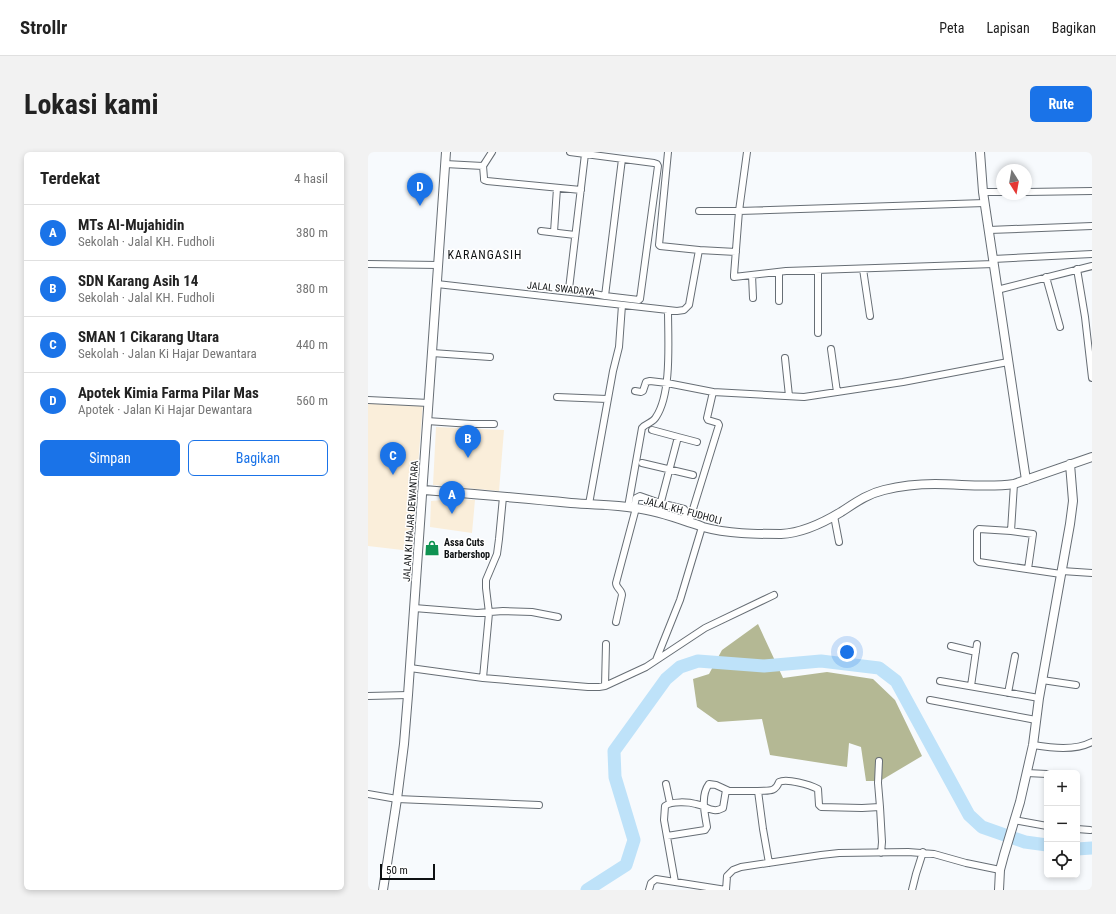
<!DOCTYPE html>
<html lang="id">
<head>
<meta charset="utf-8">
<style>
  body { margin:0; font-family:"Roboto Condensed",sans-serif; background:#f2f2f2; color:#222 }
  .controls { position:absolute; right:12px; bottom:12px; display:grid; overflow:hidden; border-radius:6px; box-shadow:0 2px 6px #0003 }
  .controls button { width:36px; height:36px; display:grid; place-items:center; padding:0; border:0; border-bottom:1px solid #e0e0e0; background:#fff; color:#222; font:20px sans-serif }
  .compass { position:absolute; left:628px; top:12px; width:36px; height:36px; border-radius:50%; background:#fff; box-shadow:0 2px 6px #0003; rotate:169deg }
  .scale { position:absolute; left:12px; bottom:10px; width:55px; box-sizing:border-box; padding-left:4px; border:2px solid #0e1113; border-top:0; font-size:11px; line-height:14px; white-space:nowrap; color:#0e1113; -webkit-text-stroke:3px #fff; paint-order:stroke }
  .you { position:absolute; left:479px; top:500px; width:14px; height:14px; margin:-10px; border:3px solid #fff; border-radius:50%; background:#1a73e8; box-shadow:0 0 0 6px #1a73e833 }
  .badge { display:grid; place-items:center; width:26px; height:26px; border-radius:50%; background:#1a73e8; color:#fff; font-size:13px; font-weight:700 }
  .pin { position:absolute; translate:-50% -33px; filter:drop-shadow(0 1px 2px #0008) }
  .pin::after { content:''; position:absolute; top:21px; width:14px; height:12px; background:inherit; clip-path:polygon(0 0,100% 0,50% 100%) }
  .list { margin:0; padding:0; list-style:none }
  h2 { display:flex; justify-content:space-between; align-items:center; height:52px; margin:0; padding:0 16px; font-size:17px }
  h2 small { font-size:13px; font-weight:400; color:#767676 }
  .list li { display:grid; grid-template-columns:26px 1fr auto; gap:12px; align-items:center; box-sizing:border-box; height:56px; padding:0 16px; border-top:1px solid #e0e0e0 }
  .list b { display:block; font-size:15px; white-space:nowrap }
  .list p { margin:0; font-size:13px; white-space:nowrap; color:#767676 }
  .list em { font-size:13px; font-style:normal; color:#767676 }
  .actions { display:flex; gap:8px; padding:12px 16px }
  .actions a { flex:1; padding:9px 0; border:1px solid #1a73e8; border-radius:6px; text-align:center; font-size:14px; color:#1a73e8 }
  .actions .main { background:#1a73e8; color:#fff }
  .icon { flex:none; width:22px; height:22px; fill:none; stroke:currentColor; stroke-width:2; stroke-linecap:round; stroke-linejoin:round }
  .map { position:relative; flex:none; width:724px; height:738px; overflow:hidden; border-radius:6px }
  header { display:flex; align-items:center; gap:24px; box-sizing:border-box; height:56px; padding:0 20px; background:#fff; border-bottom:1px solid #e0e0e0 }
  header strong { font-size:19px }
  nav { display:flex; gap:22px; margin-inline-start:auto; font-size:14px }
  .intro { display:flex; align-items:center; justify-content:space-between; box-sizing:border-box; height:96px; padding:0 24px }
  h1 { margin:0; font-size:28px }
  .button { padding:10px 18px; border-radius:6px; background:#1a73e8; color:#fff; font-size:14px; font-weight:700 }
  main { display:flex; gap:24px; padding:0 24px }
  aside { flex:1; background:#fff; border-radius:6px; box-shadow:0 2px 6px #0003 }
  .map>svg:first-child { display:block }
</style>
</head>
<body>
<header>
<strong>Strollr</strong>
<nav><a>Peta</a><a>Lapisan</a><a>Bagikan</a></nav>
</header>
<div class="intro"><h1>Lokasi kami</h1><a class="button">Rute</a></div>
<main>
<aside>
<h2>Terdekat<small>4 hasil</small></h2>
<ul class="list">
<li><span class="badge">A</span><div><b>MTs Al-Mujahidin</b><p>Sekolah · Jalal KH. Fudholi</p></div><em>380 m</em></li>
<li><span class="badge">B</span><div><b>SDN Karang Asih 14</b><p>Sekolah · Jalal KH. Fudholi</p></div><em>380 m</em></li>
<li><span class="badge">C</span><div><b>SMAN 1 Cikarang Utara</b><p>Sekolah · Jalan Ki Hajar Dewantara</p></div><em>440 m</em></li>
<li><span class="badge">D</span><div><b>Apotek Kimia Farma Pilar Mas</b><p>Apotek · Jalan Ki Hajar Dewantara</p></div><em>560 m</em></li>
</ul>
<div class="actions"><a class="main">Simpan</a><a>Bagikan</a></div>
</aside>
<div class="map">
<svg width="724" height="738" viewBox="0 0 724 738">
  <rect width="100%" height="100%" fill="#f7fafd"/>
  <path fill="#faeeda" d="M0,250l55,2 -12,147 -43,-5z
    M68,275l68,3 -5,61 -66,-6z
    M87,347l20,1 -3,33 -42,-6 1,-26z"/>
  <path fill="#b4b894" d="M390,472l25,54 44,-6 46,7 22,21 27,56 -42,25h-14l-5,-34 -12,-4 -2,24 -77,-12 -8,-36 -44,3 -21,-15 -4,-28 16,-5 13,-24z"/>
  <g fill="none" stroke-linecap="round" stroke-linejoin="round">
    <path stroke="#bee2f9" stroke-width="13" d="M709,697l15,-1
      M219,738l39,-25 8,-25 -19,-63 -1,-26 52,-72 14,-12 18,-6 66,5 57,-5 58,7 17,13 73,134 13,12 43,15 22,3"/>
    <g stroke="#676e75" stroke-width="8">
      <path id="street" d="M124,0l-9,14 1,12v2l3,1 94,9
        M202,0l84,11 3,1 1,2 -18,133 -1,1 -34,-4 -36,-7 16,-135
        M300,0l-9,93 1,1 39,4
        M379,0l-8,59 -5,64v2l52,-6 208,-7
        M77,12l38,2
        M615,40h19
        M658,40l66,-1
        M331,59h40l246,-8
        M621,78l103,-4
        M173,79l34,4
        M186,80l3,-44
        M625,107l99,-5
        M0,112l70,1
        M495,117l7,47
        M709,117l8,48 7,61
        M411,120v29
        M384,123l1,23
        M678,125l14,50
        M69,132l240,27 7,-1 5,-5 10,-55 37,2
        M629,138l95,-24
        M237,144l17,-137
        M450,181v-63
        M463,197l6,43
        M64,201l58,4
        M417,206l4,38
        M267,239l6,1 2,-1 3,-9 4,-1 17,2 46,9 91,5 99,-15 105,-20
        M189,245l50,2
        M0,248l61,3
        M59,269l44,3h23
        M284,278l26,7 -20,76
        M310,285l19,5
        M274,311l51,12
        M221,352l24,-133 6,-24 3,-42
        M260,355l14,-79c4,-5 11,-5 14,-11 16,-24 12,-77 12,-107
        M266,355l2,-9 4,-2 20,7 24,6 2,3 -3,8
        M466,364l5,26
        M321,370l30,-97 -1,-2 -10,-3 -1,-2 6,-26
        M643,379l3,-47
        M660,417l5,-35 -22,-3 -32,-2 -2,2v29l2,2 82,12
        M694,419l30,2
        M46,456l63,5 26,-2 29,1 26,5
        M248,470l6,-27c0,-5 -6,-7 -6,-12l20,-75
        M583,494l25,6
        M288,508l24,-60 22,-73
        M42,516l73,10 105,9h11l6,-1 41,-19 59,-39 69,-33
        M115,526l6,-65 -3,-25v-8l11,-26 2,-15 4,-42
        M674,528l34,5
        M572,529l99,17
        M237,534l1,-42
        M603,534l6,-42
        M640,541l7,-37
        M0,544l40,-1
        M562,548l106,20
        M665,593c19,3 42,6 59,-3
        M511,609l-1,22 2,24
        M659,621l20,1
        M298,632l4,19
        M0,642l29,5 142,6
        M646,668l33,6
        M709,677l13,1
        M299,684l38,-6 2,-3c-2,-13 -7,-31 2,-43l7,1 13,6h29
        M401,711l-6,-34 -5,-38c10,-1 17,2 21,-9 8,-4 31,3 39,7l1,16 2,2 41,1 18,-1 2,35 -1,11
        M307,730l-11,-62 1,-14c6,-5 24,-4 31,-2 11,2 16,10 27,4l3,-18
        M281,738l2,-7 5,-4 70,11
        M358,738l1,-14 6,-6 8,-3 80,-12 18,-2 69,-1 26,2 32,9 34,7
        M544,738l4,-16 7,-22"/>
    </g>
    <g stroke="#676e75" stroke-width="10">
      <path id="secondary" d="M612,0l3,40 43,288
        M55,338c49,4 99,8 148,13 22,2 43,1 64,5 18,2 36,8 53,14 5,1 10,3 15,5 25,7 52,7 78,7 21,-1 42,-11 60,-22 14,-9 26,-18 43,-22 16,-4 34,-6 51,-6 27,0 52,4 79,0l78,-27
        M15,738l14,-91 7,-55 4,-49 38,-543
        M631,738l1,-20 4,-15 16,-53 13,-57 6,-47 31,-174 3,-23 -3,-37"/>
    </g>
    <use href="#street" stroke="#fff" stroke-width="6"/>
    <use href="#secondary" stroke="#fff" stroke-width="8"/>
  </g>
  <defs>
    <g id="shop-bare" transform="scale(1.2)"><path d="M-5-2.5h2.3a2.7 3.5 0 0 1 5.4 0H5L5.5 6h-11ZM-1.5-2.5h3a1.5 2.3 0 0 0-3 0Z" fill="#109352" stroke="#fff" stroke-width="2.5" paint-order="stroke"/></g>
  </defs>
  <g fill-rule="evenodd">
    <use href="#shop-bare" x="64" y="396"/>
  </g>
  <g text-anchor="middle" stroke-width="3" stroke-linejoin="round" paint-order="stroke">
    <g font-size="10" fill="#0e1113" stroke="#fff">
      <text transform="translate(193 136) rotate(6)" y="4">JALAL SWADAYA</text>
      <text transform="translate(315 358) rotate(15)" y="4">JALAL KH. FUDHOLI</text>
      <text transform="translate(42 369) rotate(-86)" y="4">JALAN KI HAJAR DEWANTARA</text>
    </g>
    <g font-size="10" font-weight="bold" fill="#0e1113" stroke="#fff" text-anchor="start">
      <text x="76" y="394">Assa Cuts<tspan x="76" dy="12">Barbershop</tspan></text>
    </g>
    <g font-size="12" letter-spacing="1" fill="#0e1113" stroke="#fff">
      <text x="117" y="107">KARANGASIH</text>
    </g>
  </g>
</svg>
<div class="controls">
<button>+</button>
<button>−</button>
<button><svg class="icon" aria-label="locate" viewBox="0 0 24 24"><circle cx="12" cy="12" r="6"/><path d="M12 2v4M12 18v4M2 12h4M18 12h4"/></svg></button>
</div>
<svg class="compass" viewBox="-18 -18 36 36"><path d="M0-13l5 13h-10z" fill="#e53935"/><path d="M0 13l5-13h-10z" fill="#767676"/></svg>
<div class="scale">50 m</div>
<div class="you"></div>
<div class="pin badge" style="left:84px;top:362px">A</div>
<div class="pin badge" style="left:100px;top:306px">B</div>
<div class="pin badge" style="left:25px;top:323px">C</div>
<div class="pin badge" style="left:52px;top:54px">D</div>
</div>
</main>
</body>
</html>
